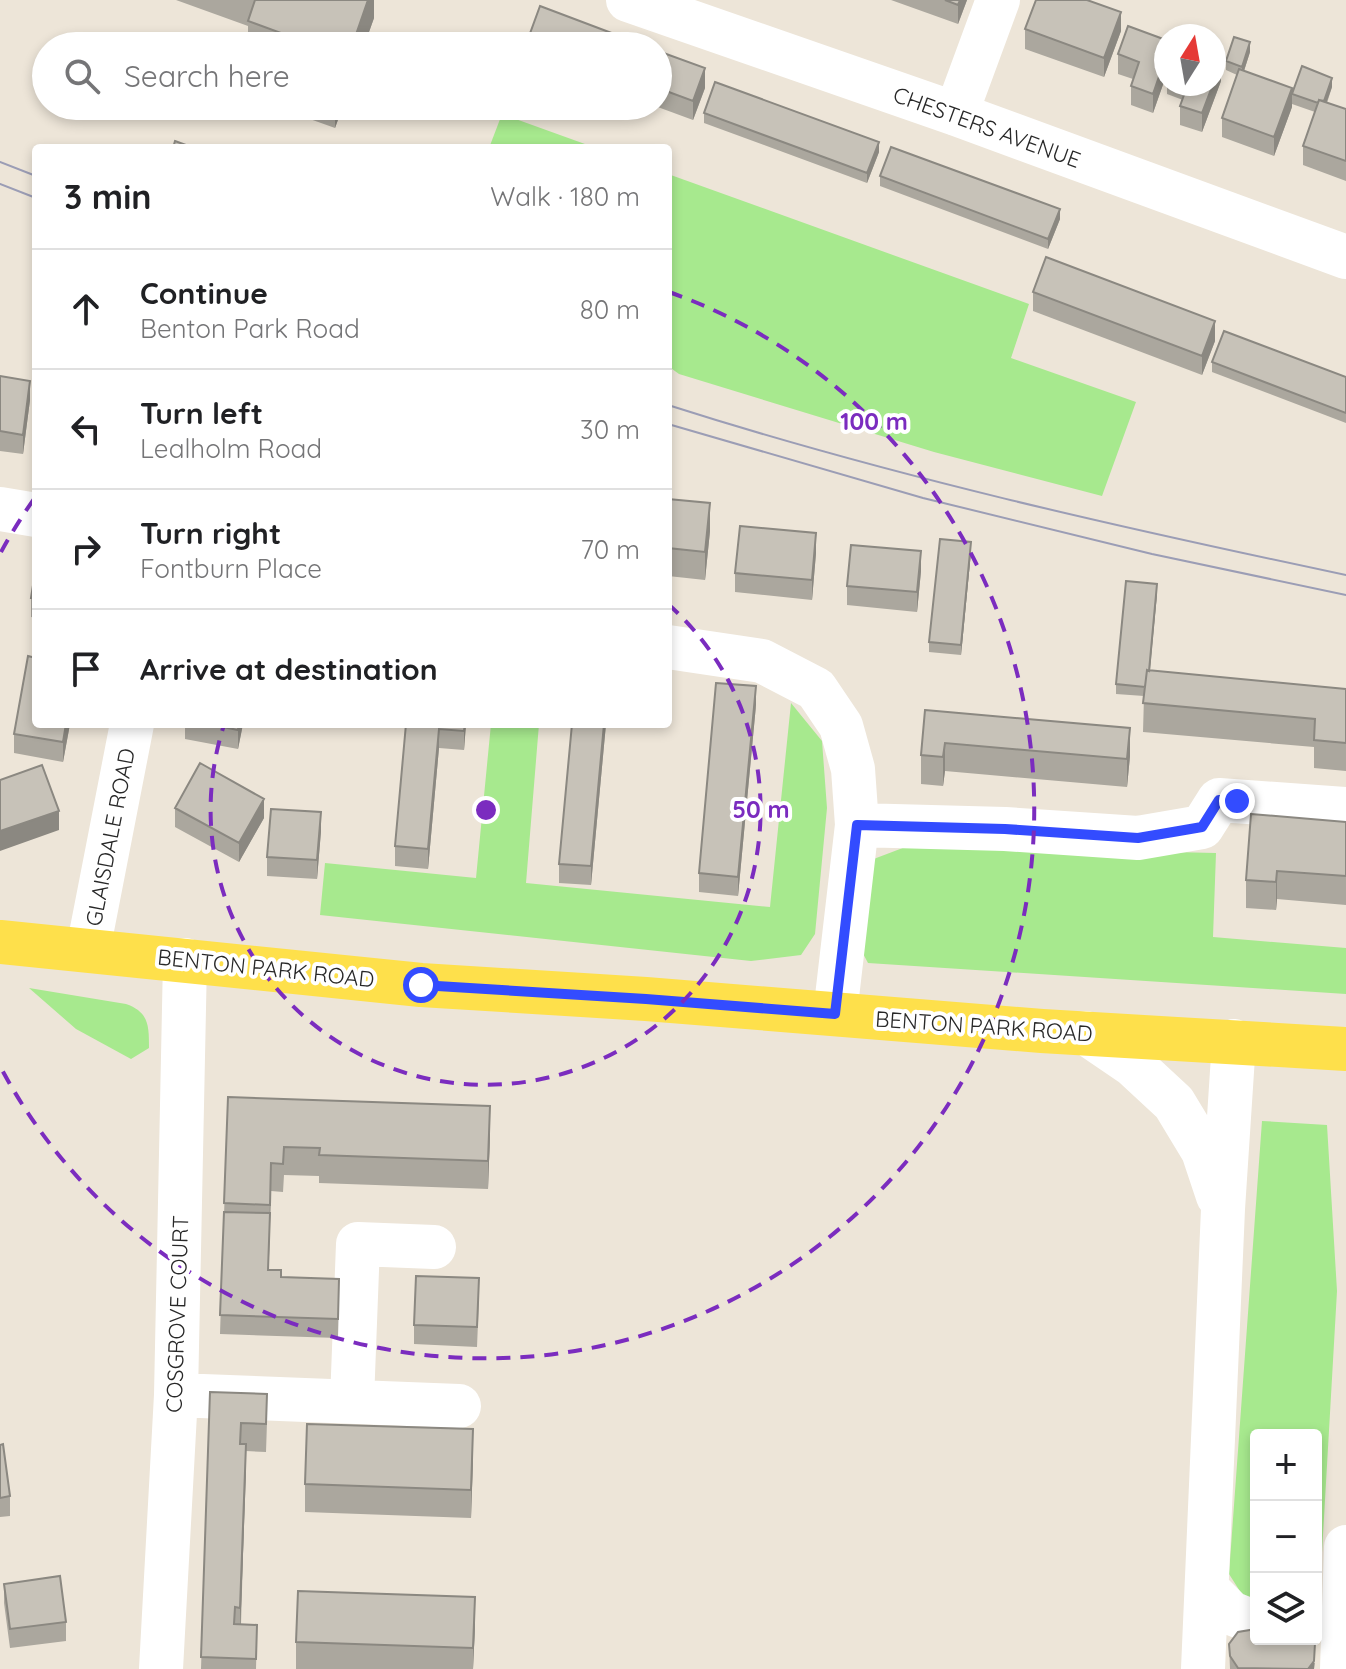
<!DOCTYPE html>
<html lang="en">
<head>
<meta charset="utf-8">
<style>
  body { margin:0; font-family:Quicksand,sans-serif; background:#f6f6f6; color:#202124 }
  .controls { position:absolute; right:24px; bottom:24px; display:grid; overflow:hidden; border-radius:8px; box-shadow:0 4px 12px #0003 }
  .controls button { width:72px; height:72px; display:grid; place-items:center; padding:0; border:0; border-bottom:2px solid #e0e0e0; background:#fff; color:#202124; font:40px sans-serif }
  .compass { position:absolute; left:1154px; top:24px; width:72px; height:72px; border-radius:50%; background:#fff; box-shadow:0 4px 12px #0003; rotate:11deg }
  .stop { position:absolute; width:24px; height:24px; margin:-18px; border:6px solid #334cff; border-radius:50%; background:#fff }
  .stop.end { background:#334cff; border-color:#fff; box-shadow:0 2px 8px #0008 }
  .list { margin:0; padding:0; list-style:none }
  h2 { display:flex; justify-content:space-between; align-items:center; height:104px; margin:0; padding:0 32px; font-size:34px }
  h2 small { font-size:26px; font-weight:400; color:#757577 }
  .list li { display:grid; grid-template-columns:52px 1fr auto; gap:24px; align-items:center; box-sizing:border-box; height:120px; padding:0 32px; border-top:2px solid #e0e0e0 }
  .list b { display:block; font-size:30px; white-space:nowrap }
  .list p { margin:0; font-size:26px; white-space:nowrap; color:#757577 }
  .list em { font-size:26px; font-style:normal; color:#757577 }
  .icon { flex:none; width:44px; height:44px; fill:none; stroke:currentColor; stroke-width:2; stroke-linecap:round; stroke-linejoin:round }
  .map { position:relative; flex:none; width:1346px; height:1669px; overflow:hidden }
  .search { position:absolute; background:#fff; box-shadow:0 4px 12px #0003; left:32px; top:32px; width:640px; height:88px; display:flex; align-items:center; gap:20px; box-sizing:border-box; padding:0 28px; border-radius:44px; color:#757577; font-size:30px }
  .panel { position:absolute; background:#fff; box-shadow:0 4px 12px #0003; left:32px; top:144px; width:640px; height:584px; border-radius:8px }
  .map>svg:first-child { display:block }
</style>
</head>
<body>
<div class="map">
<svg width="1346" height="1669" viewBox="0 0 1346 1669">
  <rect width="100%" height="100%" fill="#ede5d8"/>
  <path fill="#a7e98e" d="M502,114l94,34h-107z
    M668,174l361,130 -18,54 125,44 -34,94 -168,-44 -255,-78 -11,-8z
    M791,703l31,38 5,67 -12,126 -14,21 -50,6 -431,-46 5,-52 151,15 15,-154h48l-13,159 244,24z
    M908,846l308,7 -3,84 133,11v46l-478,-31 -9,-17 12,-86z
    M29,988l97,16c23,8 23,22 23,44l-18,11 -55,-30z
    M1262,1121l65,4 10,166 -16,279 -5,10v-145h-60v168l-13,-7 -14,-22z"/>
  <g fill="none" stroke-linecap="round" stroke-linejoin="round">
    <path stroke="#fff" stroke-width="44" d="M628,0l328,114 390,143
      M956,114l42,-114
      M0,509l36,6
      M668,647l94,14 54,28 25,37 12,43 4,56 -22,189
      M857,825l148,4 133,9 64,-11 17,-27 127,9
      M88,950l44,-226
      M1086,1033l47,32 41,38 29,48 15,45
      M176,1395l283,11
      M352,1401l6,-157 76,3
      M1207,1589l24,24 25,10
      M161,1669l15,-274 9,-435
      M1203,1669l20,-460 11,-168
      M1342,1669l4,-122"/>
    <path stroke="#fee04b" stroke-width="44" d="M0,942l421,43 225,14 396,32 304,18"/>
    <path stroke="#9b9db5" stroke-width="2" d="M0,162l36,14
      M0,184l36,14
      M668,405c222,71 450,122 678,170
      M668,424l255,74 229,56 194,41"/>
  </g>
  <path fill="#aba79e" d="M176,0h198v18l-10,28h-116v-20z
    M891,0h76l-9,24z
    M1025,29l96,2 -17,46 -79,-28z
    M528,39l118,7h-118z
    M1166,40v36l-13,37 -22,-8v-19l2,-7 -15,-5v-20z
    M658,51l47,37 -12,32 -38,-14h3z
    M1250,52l-6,19 48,23 40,-7 -5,16 19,6v72l-43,-16v-19l12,-34 -23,-8v3l-18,49 -52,-19v-19l15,-43 -11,-5v-9z
    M1221,81l-19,51 -22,-7v-19l3,-6 -16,-6v-10h47z
    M279,106h64l-8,22 -56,-20z
    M704,113l175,39 -12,31 -163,-60z
    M880,176l180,43 -12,30 -168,-63z
    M1033,292l182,49 -13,34 -169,-64z
    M1212,362l134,15v46l-134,-51z
    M0,376l30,24 -7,54 -23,-3z
    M668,499l42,32 -5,49 -37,-4z
    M971,552l-10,103 -32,-3v-10z
    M816,553l-4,47 -77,-8v-19z
    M36,566v52l-5,-1v-19z
    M921,571l-4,41 -70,-7v-19z
    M1157,594l-7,77 196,18v82l-32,-3v-21l-171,-15 1,-36 -28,-2v-10z
    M756,705l-18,191 -39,-4v-19z
    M925,710l205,46 -3,31 -182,-16 -2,15 -22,-2v-29z
    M70,724l-7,38 -49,-9v-19z
    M185,724h58l-5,25 -53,-10z
    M406,724h60l-2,26 -25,-2 -11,121 -33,-3v-20z
    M572,724h34l-15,161 -32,-2v-19z
    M175,808l89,10 -25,44 -64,-35z
    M1346,822v83l-69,-6 -1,11 -30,-2v-28z
    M321,831l-4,48 -50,-3v-19z
    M228,1097l262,37 -2,55 -169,-6v-7l-35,-1 -1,17 -12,-1 -3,79 13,7 58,21 -1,40 -118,-4z
    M479,1298l-2,49 -63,-3v-19z
    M210,1392l57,30 -1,30 -20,-1 -5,174h16l-1,44h-55z
    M0,1445l10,51v20l-10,1z
    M473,1457l-2,61 -166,-6v-28z
    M4,1584l62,38v19l-56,7 -6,-45z
    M475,1625l-2,44h-177v-27z
    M1229,1644l86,19 -1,6h-84z"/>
  <path fill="#8b8881" d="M368,0h6v18l-10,28h-12z
    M960,0h7l-9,24v-19z
    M1121,12v19l-17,46v-19z
    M1250,42v10l-8,25v-10z
    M1166,56v20l-13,37v-19z
    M1221,61v20l-19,51v-19l11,-29h1v-4z
    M705,68v20l-12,32v-19z
    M1332,78v9l-10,28v-10z
    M1292,88v19l-18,49v-19z
    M335,106h8l-8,22z
    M879,142v10l-12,31v-10z
    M1060,209v10l-12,30v-10z
    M1215,321v20l-13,34v-19z
    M30,381v19l-7,54v-19z
    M710,503v28l-5,49v-28z
    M816,533v20l-4,47v-20z
    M971,542v10l-10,103v-10z
    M921,551v20l-4,41v-20z
    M1157,584v10l-10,103v-10z
    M756,686v19l-18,191v-19z
    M66,724h4l-7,38v-20z
    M239,724h4l-5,25v-19z
    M465,724h1l-2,26v-19z
    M604,724h2l-15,161v-19z
    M1130,728v28l-3,31v-28z
    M439,729v19l-11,121v-20z
    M945,743v28l-2,15v-29z
    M264,799v19l-25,44v-19z
    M59,811v19l-59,21v-20z
    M321,812v19l-4,48v-19z
    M1277,871v28l-1,11v-28z
    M490,1106v28l-2,55v-28z
    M271,1163v28l-3,99v-20z
    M473,1429v28l-2,61v-28z
    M246,1444v28l-6,164v-28z
    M475,1597v28l-2,44v-21z
    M1315,1643l-1,26h-6z"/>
  <path fill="#c7c2b8" stroke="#8b8881" stroke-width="2" d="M255,0h113l-16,46h-64l4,-9 -44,-16z
    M945,0h15l-2,5z
    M1036,0h51l34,12 -17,46 -79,-29z
    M540,6l106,40h-99l-19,-7z
    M1128,26l38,14v16l-13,38 -22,-8 8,-24 -21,-8z
    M1234,37l16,5 -8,25 -16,-6z
    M658,51l47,17 -12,33 -35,-13z
    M1214,59l7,2 -7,19z
    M1302,66l30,12 -8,23 -5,-1 -1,3 -26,-9z
    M1239,69l53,19 -18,49 -52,-19z
    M715,82l164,60 -12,31 -163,-60z
    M1188,84h25l-11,29 -22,-7z
    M1319,100l27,9v52l-43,-15z
    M175,141l19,7h-21z
    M891,147l169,62 -12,30 -168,-63z
    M1046,257l169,64 -13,35 -169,-64z
    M1224,331l122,46v36l-134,-51z
    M0,376l30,5 -7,54 -23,-4z
    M668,499l42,4 -5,49 -37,-4z
    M740,526l76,7 -4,47 -77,-7z
    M940,539l31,3 -10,103 -32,-3z
    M851,545l70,6 -4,41 -70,-6z
    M36,566v32h-5z
    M1126,581l31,3 -8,87 -2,-1 -2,17 -29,-3z
    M28,656l8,2v66h30l-3,18 -49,-8z
    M1147,670l199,19v54l-32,-3 1,-21 -172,-16z
    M716,683l40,3 -18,191 -39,-4z
    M925,710l205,18 -3,31 -182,-16 -2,14 -22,-2z
    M208,724h31l-1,6z
    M406,724h59l-1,7 -25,-2 -11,120 -33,-3z
    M572,724h32l-13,142 -32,-2z
    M200,763l64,36 -25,44 -64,-35z
    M42,765l17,46 -59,20v-51z
    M271,809l50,3 -4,48 -50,-3z
    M1251,814l95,8v54l-69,-5 -1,11 -30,-2z
    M228,1097l262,9 -2,55 -169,-6 1,-7 -36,-1 -1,17 -12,-1 -1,42 -46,-2z
    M224,1212l46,1 -2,57h13v7l58,2 -1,40 -118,-4z
    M416,1276l63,2 -2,49 -63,-2z
    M210,1392l57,2 -1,30 -25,-1 -1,21h6l-6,164 -5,-1 -1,17 23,1 -1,34 -55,-2z
    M307,1424l166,5 -2,61 -166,-6z
    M3,1444l7,52 -10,2v-53z
    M60,1576l6,46 -56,7 -6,-45z
    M298,1591l177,6 -2,51 -177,-6z
    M1256,1629v10h51l8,4 -1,18 -6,8 -70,-1 -8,-12 -1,-12 9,-12z"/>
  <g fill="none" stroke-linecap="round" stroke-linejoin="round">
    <path stroke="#334cff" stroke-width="10" d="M421,985l225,14 189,15 22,-189 148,4 133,9 64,-11 17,-27 18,1"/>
  </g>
  <g fill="none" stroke="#7b2cbf" stroke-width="4" stroke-dasharray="14 10">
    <path d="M668 604A275 275 0 1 1 224 725"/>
    <path d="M1 552A549 549 0 0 1 34 499M669 292A549 549 0 1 1 1 1068"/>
  </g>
  <g text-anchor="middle" stroke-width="8" stroke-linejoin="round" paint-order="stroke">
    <g font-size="22" fill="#282828" stroke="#fff">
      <text transform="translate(987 127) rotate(20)" y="8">CHESTERS AVENUE</text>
      <text transform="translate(110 837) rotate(-79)" y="8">GLAISDALE ROAD</text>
      <text transform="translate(266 968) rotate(6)" y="8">BENTON PARK ROAD</text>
      <text transform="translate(984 1026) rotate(4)" y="8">BENTON PARK ROAD</text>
      <text transform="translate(177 1314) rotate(-88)" y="8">COSGROVE COURT</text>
    </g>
  </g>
  <circle cx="486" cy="810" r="12" fill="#7b2cbf" stroke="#fff" stroke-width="4"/>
  <g font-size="24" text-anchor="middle" font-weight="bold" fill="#7b2cbf" stroke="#fff" stroke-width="8" stroke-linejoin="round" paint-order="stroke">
    <text x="874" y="430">100 m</text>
    <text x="761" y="818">50 m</text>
  </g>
</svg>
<div class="controls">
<button>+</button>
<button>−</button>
<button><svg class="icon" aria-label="layers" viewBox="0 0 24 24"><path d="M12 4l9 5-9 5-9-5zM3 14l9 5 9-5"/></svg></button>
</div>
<svg class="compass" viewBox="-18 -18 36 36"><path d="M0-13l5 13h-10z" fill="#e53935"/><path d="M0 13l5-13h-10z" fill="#757577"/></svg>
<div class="stop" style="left:421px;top:985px"></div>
<div class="stop end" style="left:1237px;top:801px"></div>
<div class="search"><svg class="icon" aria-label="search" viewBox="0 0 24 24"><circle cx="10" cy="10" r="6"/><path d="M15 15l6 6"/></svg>Search here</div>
<section class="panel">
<h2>3 min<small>Walk · 180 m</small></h2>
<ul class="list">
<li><svg class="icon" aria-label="ahead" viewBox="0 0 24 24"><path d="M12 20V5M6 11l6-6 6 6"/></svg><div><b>Continue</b><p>Benton Park Road</p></div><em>80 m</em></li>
<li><svg class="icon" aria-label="left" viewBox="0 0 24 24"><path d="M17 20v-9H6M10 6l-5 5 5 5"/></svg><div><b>Turn left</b><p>Lealholm Road</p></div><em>30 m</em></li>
<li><svg class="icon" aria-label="right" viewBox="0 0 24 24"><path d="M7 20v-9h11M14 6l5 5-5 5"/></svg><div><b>Turn right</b><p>Fontburn Place</p></div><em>70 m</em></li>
<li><svg class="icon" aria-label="arrive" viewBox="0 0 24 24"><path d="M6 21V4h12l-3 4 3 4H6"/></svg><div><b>Arrive at destination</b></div></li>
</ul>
</section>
</div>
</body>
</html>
